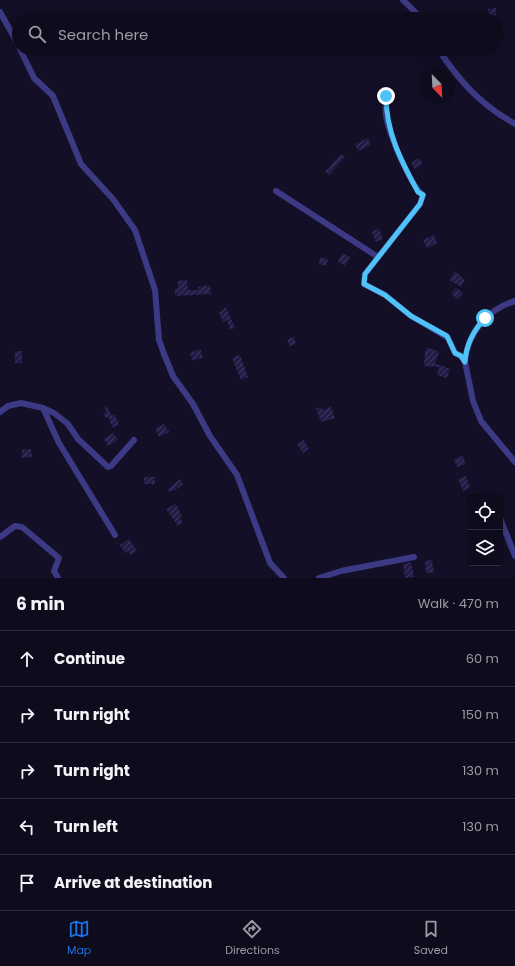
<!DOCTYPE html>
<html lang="en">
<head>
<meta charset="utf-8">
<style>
  body { margin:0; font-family:Poppins,sans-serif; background:#171425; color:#f1f3f6 }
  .controls { position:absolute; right:12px; bottom:12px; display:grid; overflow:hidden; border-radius:4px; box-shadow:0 2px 10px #0003 }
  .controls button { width:36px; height:36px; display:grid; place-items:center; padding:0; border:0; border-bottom:1px solid #2e2b3b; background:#0e0b1c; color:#f1f3f6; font:20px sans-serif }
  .compass { position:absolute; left:419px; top:68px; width:36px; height:36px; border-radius:50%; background:#0e0b1c; box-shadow:0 2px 10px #0003; rotate:156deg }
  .stop { position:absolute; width:12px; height:12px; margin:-9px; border:3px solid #4fc3f7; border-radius:50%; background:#fff }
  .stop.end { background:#4fc3f7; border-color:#fff; box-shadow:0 1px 4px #0008 }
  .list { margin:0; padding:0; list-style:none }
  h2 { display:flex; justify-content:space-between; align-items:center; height:52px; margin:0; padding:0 16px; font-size:17px }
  h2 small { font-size:13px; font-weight:400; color:#9b9ba3 }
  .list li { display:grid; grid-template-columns:26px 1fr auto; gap:12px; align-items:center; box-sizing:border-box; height:56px; padding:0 16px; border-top:1px solid #2e2b3b }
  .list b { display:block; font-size:15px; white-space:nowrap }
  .list em { font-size:13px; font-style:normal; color:#9b9ba3 }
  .icon { flex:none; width:22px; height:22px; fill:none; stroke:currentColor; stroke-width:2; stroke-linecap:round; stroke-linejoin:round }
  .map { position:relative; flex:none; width:515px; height:578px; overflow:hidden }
  .search { position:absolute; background:#0e0b1c; box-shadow:0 2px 10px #0003; left:12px; right:12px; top:12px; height:44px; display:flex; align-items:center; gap:10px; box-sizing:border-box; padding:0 14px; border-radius:22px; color:#9b9ba3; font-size:15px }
  .sheet { height:332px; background:#0e0b1c }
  nav { display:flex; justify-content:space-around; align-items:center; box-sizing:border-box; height:56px; border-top:1px solid #2e2b3b; background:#0e0b1c; font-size:11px; color:#9b9ba3 }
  nav a { display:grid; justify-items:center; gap:2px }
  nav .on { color:#1a73e8 }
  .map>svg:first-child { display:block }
</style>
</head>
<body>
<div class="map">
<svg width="515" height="578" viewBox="0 0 515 578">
  <defs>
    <pattern id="building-hatch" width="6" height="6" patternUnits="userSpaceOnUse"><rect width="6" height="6" fill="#241b47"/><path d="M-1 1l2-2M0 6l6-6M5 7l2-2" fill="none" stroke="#433b63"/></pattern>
  </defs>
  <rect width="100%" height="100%" fill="#130f26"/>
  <path fill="url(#building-hatch)" d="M496,8v7l-7,1 -1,-7z
    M368,138l3,7 -13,6 -3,-7z
    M341,154l4,3 -16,18 -4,-3z
    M419,158l4,6 -8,5 -4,-6z
    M379,228l4,11 -7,3 -4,-10z
    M434,235l3,8 -10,5 -4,-8z
    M342,253l8,4 -5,9 -7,-5z
    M320,257l8,2 -2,7 -7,-2z
    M455,271l10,9 -4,7 -12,-7z
    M187,280l1,10h10v-3l12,-2 1,9 -36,2v-7l3,-1v-7z
    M456,288l7,5 -6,6 -6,-5z
    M226,307l9,21 -5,2 -3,-10 -4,2 -4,-9z
    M294,337l2,7 -6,2 -3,-7z
    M427,347l12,5 -4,11 15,6 -3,9 -10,-3 2,-8 -15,-1 1,-14z
    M200,349l3,8 -10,4 -3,-8z
    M15,351h7v12h-7z
    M240,355l8,22 -7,3 -9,-22z
    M106,406l7,10 2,-1 4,10 -6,3 -5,-11 -2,1 -3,-4 3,-2 -2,-5z
    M321,407l1,3 9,-3 4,11 -14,4 -5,-13z
    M164,424l5,8 -10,5 -4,-9z
    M113,433l5,7 -10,6 -4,-7z
    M304,440l5,9 -6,4 -6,-9z
    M31,449l1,8 -10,1v-8z
    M463,456l3,8 -9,3 -3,-8z
    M466,476l4,12 -7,3 -5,-12z
    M144,477h11v7h-11z
    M180,479l3,5 -9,7 -1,-1 -4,2 -1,-3z
    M176,504l6,12 -3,1 4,6 -5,3 -12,-17z
    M129,539l8,12 -6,4 -3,-4 -3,2 -5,-8z
    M432,560l2,13h-8l-1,-12z
    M411,562l3,15 -9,1 -2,-14z"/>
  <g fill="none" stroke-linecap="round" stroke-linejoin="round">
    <path stroke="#3d3a85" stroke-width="6" d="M403,0l19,19
      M0,12l19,34
      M20,49l14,29 19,18 28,68 32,35 22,31 20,60 4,50 5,14 9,22 20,28 17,32 27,39 33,88 14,15
      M438,49c22,33 42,55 77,75
      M386,96c0,6 -1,13 0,19 2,17 24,70 37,80l-3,9 -55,70 -1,10 21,11 26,21 37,22 7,15 6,3 4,6 8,39 8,20 34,41
      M276,191l102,66
      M465,362c2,-28 22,-53 50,-61
      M43,408l16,35 56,92
      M0,412l8,-6 13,-3 22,5 11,5 14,11 10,15 30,28 3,-1 23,-26
      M500,518l15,38
      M0,537l15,-11 7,1 37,31 -5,13 4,7
      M319,578l22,-7 73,-14"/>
  </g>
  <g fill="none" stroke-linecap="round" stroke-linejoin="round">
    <path stroke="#4fc3f7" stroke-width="5" d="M386,96c0,36 15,65 32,96l5,3 -3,9 -55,70 -1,10 21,11 26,21 36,20 8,17 6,3 4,6c1,-17 8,-31 20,-44"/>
  </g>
</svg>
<div class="controls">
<button><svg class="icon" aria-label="locate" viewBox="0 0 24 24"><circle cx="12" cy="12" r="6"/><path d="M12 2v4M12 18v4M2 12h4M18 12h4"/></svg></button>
<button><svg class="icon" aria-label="layers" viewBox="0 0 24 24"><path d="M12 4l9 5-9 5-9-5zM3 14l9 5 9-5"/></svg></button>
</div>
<svg class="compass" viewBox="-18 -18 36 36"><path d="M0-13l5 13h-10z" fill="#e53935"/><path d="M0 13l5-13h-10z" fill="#9b9ba3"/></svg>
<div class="stop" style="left:485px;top:318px"></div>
<div class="stop end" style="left:386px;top:96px"></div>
<div class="search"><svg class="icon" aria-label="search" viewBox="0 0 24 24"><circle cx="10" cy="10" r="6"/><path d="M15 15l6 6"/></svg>Search here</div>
</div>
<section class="sheet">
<h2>6 min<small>Walk · 470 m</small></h2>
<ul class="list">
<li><svg class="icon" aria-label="ahead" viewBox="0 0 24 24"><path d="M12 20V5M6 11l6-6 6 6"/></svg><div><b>Continue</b></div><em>60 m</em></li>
<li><svg class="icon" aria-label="right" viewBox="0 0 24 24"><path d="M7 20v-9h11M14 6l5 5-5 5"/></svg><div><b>Turn right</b></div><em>150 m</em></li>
<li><svg class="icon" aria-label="right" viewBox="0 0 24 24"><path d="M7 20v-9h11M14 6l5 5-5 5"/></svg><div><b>Turn right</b></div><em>130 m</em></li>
<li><svg class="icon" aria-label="left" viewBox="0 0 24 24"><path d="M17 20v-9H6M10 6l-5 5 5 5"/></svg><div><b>Turn left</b></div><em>130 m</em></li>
<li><svg class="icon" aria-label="arrive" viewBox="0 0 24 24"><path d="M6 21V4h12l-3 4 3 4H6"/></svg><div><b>Arrive at destination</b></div></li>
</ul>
</section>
<nav>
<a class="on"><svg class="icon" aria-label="map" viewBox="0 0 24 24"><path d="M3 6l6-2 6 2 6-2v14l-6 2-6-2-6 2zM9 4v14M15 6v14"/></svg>Map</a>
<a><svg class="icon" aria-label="directions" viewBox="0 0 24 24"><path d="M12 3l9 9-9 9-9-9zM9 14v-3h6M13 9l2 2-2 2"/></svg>Directions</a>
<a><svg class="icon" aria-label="saved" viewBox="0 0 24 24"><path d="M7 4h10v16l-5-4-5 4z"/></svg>Saved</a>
</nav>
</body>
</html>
